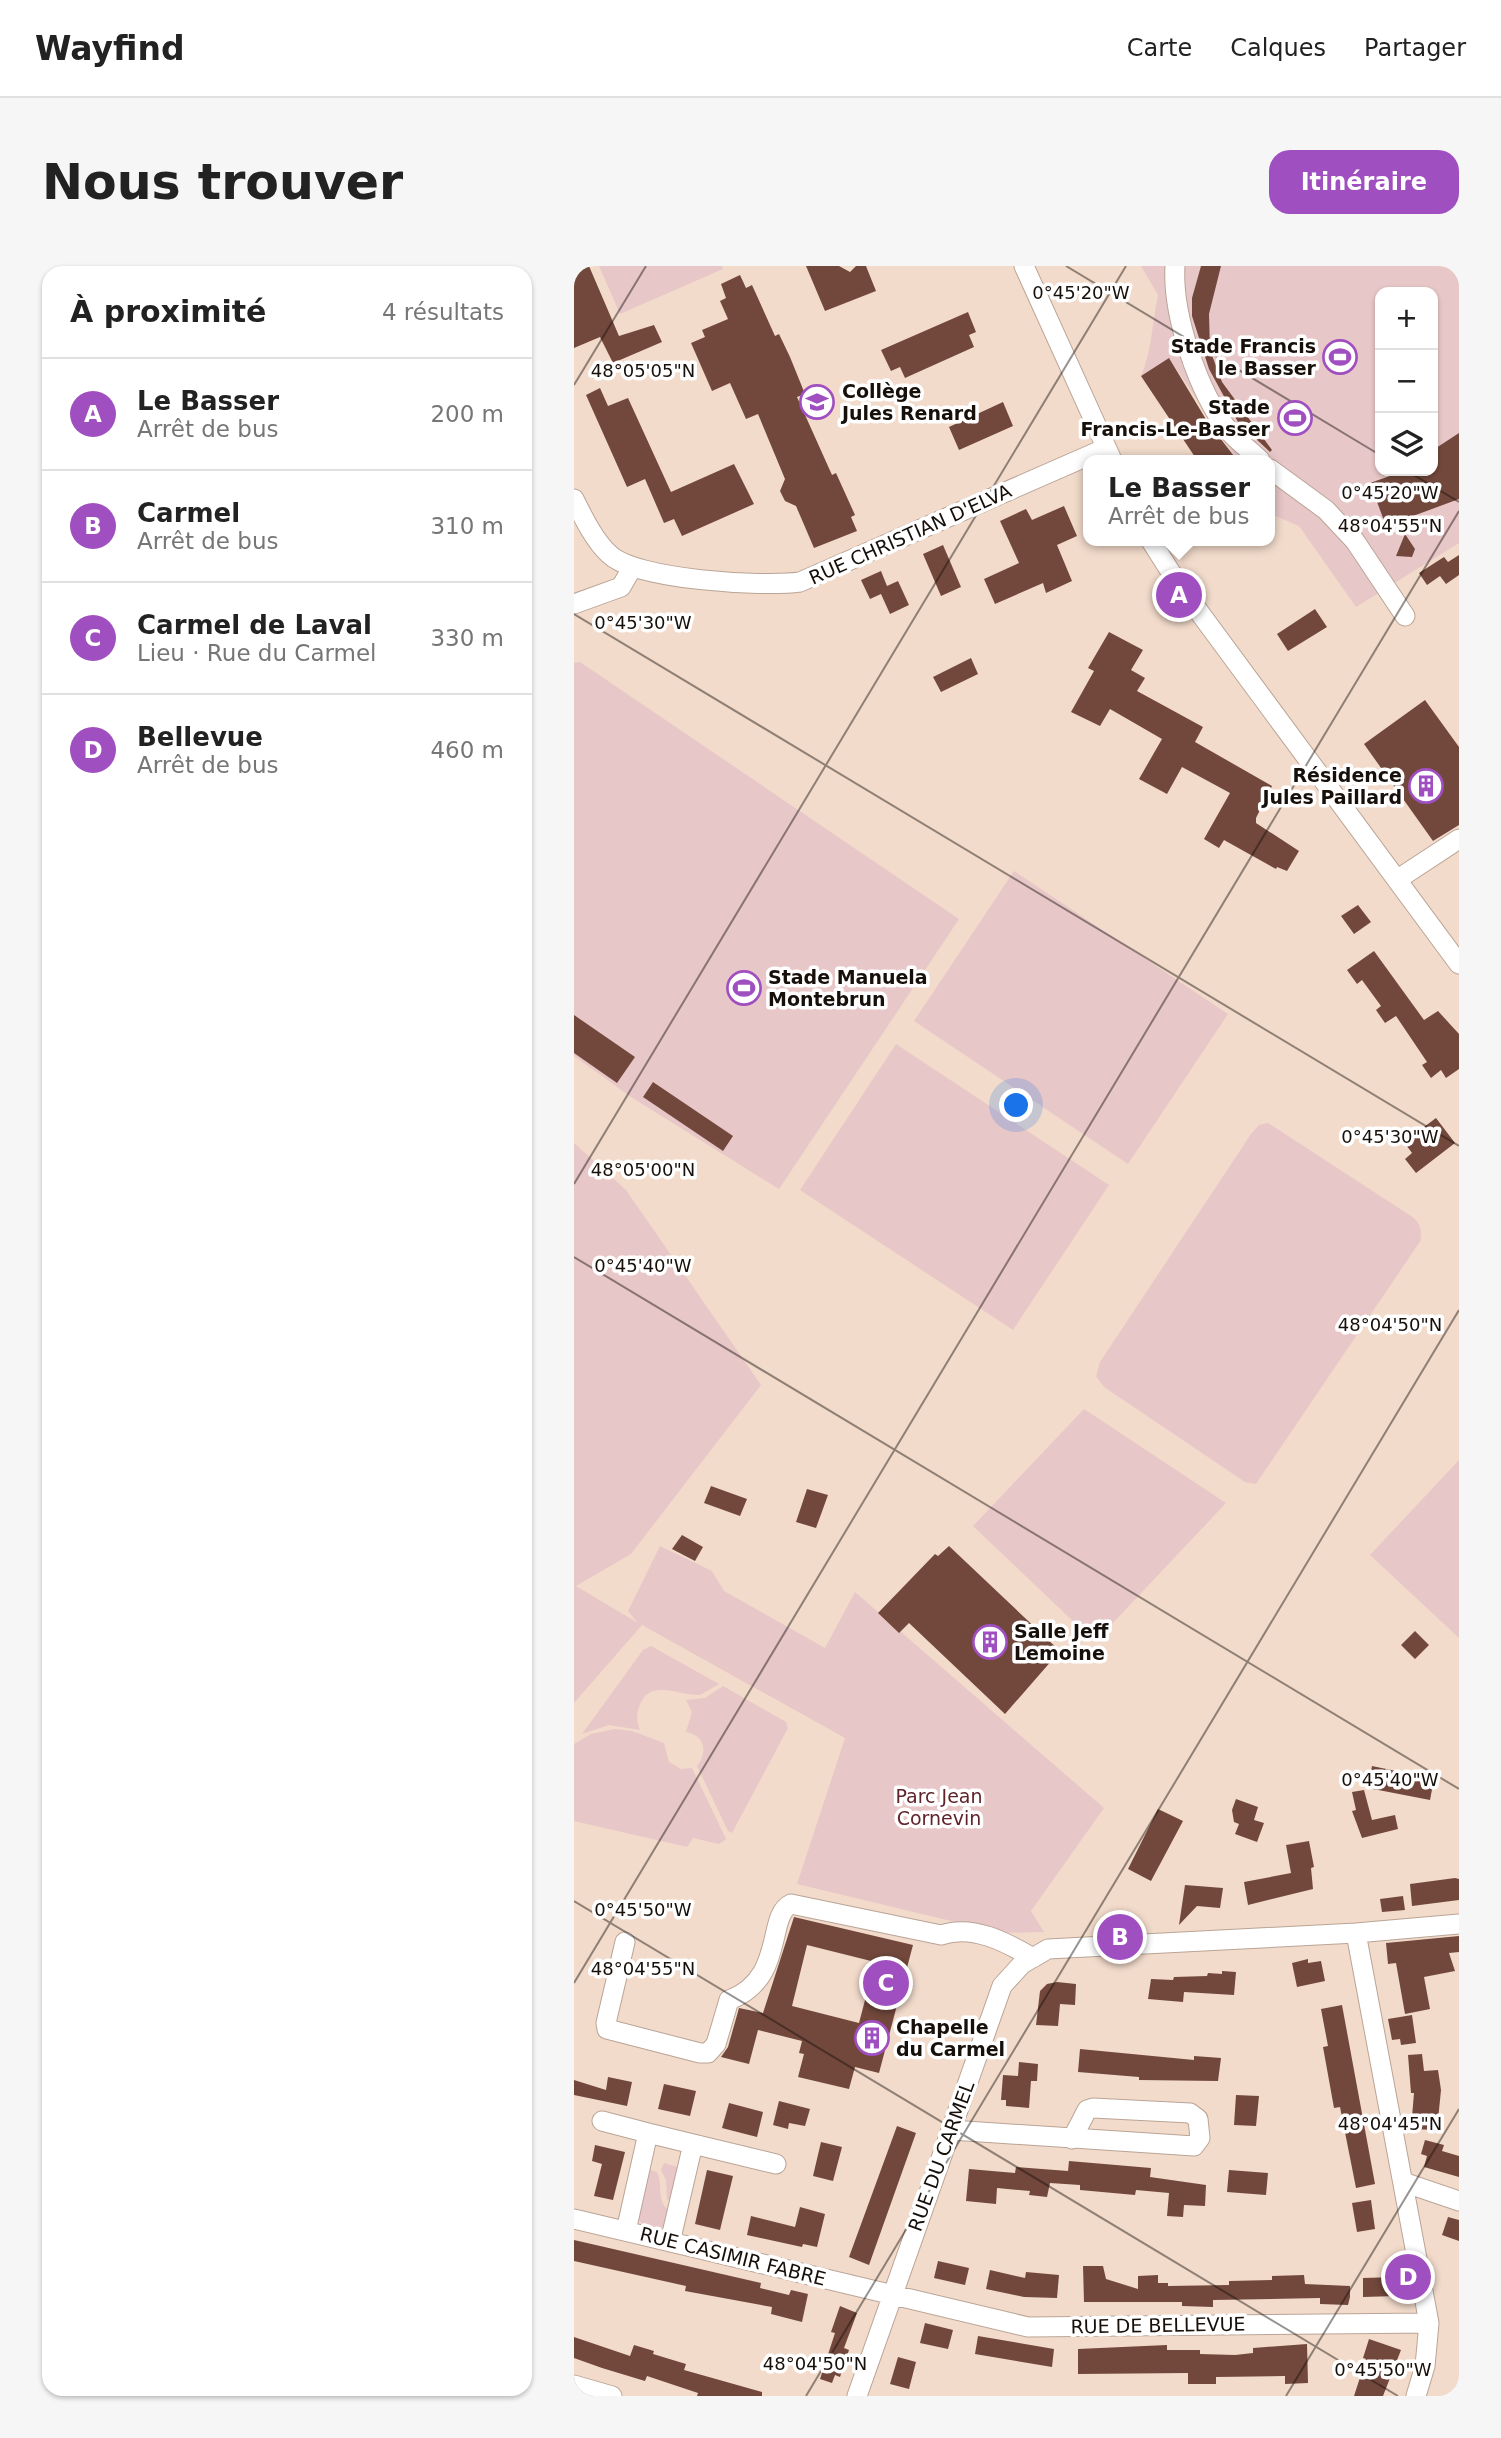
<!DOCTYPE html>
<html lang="fr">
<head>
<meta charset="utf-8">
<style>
  body { margin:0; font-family:"DejaVu Sans",sans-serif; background:#f6f6f6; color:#222 }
  .controls { position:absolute; right:21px; top:21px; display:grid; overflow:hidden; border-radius:14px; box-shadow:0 2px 5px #0004 }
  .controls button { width:63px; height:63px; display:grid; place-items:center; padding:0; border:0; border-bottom:2px solid #e0e0e0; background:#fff; color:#222; font:35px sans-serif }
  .you { position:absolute; left:443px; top:840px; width:24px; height:24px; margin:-18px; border:5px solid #fff; border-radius:50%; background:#1a73e8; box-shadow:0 0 0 10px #1a73e833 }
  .badge { display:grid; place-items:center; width:46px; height:46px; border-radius:50%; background:#9f4fbf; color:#fff; font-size:23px; font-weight:700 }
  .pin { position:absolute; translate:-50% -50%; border:4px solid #fff; box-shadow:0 2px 7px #0006 }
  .popup { position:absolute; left:509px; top:189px; width:192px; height:91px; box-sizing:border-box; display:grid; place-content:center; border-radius:14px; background:#fff; filter:drop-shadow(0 2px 5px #0005); font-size:23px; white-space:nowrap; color:#767676 }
  .popup b { font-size:26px; color:#222 }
  .popup::after { content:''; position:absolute; left:50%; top:100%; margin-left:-14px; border:14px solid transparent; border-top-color:#fff }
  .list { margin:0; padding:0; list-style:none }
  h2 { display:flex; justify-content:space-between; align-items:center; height:91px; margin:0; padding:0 28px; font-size:30px }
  h2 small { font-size:23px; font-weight:400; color:#767676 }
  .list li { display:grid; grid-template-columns:46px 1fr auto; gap:21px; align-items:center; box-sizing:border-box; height:112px; padding:0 28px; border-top:2px solid #e0e0e0 }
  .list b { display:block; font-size:26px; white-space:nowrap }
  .list p { margin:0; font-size:23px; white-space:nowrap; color:#767676 }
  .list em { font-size:23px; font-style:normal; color:#767676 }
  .icon { flex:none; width:38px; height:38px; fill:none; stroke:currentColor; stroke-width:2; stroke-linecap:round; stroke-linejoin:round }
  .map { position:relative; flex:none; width:885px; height:2130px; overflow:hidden; border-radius:21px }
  header { display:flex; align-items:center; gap:42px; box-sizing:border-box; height:98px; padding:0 35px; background:#fff; border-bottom:2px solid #e0e0e0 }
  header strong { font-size:33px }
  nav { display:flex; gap:38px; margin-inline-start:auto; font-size:24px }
  .intro { display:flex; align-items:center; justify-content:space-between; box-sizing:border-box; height:168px; padding:0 42px }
  h1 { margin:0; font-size:49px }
  .button { padding:18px 32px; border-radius:21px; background:#9f4fbf; color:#fff; font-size:24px; font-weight:700 }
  main { display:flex; gap:42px; padding:0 42px }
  aside { flex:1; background:#fff; border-radius:21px; box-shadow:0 2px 5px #0004 }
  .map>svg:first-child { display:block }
</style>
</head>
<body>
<header>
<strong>Wayfind</strong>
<nav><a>Carte</a><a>Calques</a><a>Partager</a></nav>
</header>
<div class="intro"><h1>Nous trouver</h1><a class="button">Itinéraire</a></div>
<main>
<aside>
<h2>À proximité<small>4 résultats</small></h2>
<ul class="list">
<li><span class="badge">A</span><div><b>Le Basser</b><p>Arrêt de bus</p></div><em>200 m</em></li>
<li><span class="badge">B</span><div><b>Carmel</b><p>Arrêt de bus</p></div><em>310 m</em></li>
<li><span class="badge">C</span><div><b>Carmel de Laval</b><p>Lieu · Rue du Carmel</p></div><em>330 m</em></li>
<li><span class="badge">D</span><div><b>Bellevue</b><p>Arrêt de bus</p></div><em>460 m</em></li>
</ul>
</aside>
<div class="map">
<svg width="885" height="2130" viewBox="0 0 885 2130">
  <rect width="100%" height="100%" fill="#f2dbcb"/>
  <path fill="#e8c7c8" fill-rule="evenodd" d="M25,0h123l1,3 -103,45z
    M567,0h318v277l-103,64 -57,-81 -26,-11 -3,-5v-50h-33l-68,-102 -28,18c11,-25 11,-53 17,-81zM806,26h53v179h-53z
    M6,396l379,257 -180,270 -148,-92 -57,-41v-393z
    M440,605l214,143 -100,150 -214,-143z
    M322,778l213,141 -96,145 -213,-140z
    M694,857l143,93c10,7 10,12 10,24l-165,244 -11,-2 -141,-95 -8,-11 4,-14 151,-228 8,-9z
    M0,877l52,47 135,195 -130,169 -55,32 62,37 -10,-12 32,-65 52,25 12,20 101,57 30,-56 249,216 -73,103 13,21 -43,1 -204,-49 48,-146 -203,-113 -68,78z
    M510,1143l142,94 -131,139 -122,-116z
    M885,1194v178l-89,-83z
    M77,1380l68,38 -19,11c-21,1 -51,-18 -61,12 -3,8 -2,16 1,23l-31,-5 -27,9 61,-84z
    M149,1420l63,36 2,6 -56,105 -4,-2 -31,-65c11,-13 8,-31 -11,-34l6,-20 -6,-12 19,-2z
    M41,1463l17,2 32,12 5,19 12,7 11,-1 34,71 -7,5 -26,-6 -6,9 -113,-26v-77l17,-10z
    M90,1897l17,5 -9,35 -5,-4 -1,-19 -5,-10z
    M74,1903l9,3c7,14 -2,29 13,39l-3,14 -10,5 -13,-3 -7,-10z"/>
  <path fill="#72483c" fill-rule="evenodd" d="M0,0h15l30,70 35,-11 8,17 -49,21 -13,-26 -26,11z
    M232,0h33l11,6 6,-6h10l10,25 -51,20z
    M627,0h20l-12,48 1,36 12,32 50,68 -2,2 -32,-30 -29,-53 -17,-53v-18z
    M166,9l6,13 6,-3 23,51 4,-2 11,23 15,37 -8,3 35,78 4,-2 19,42 -4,2 6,14 -43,17 -18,-42 -11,-5 -5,-10 5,-12 -27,-65 -12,5 -16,-36 -18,8 -21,-48 14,-6 -3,-7 26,-11 -8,-18 6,-3 -5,-14z
    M394,46l8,20 -7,3 5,12 -69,31 -5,-11 -9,4 -10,-21z
    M595,92l38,63 30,39h-40l-56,-84z
    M26,122l8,18 20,-8 43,94 63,-28 20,40 -72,32 -8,-17 -10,4 -19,-44 -18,8 -41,-92z
    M429,136l10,24 -54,24 -10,-23z
    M885,167v66l-73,27 -16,-43 34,-12h29v-21z
    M490,240l13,30 -20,9 15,36 -26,12 -3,-10 -48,21 -11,-25 35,-16 -19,-42 26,-12 6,11z
    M831,268l10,15 -3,8 -16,-1z
    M369,279l18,42 -20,9 -18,-42z
    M885,289v20l-13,9 -6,-8 -13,9 -8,-12 25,-16 4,5z
    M307,305l6,15 11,-5 11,24 -19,9 -9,-20 -11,5 -9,-19z
    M741,343l12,18 -39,24 -11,-17z
    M535,366l34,18 -12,20 14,8 -8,13 66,36 -8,15 77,44 -16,32v5l43,28 -12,20 -10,-4 -1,2 -52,-29 -5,8 -15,-9 26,-46 -48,-26 -15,27 -28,-15 23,-40 -52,-30 -10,17 -29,-14 23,-41 -6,-3z
    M397,392l7,16 -37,18 -8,-15z
    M851,434l34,47v78l-26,16 -69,-97z
    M784,639l13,17 -17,12 -13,-18z
    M800,685l50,69 14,-9 21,23v35l-13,9 -5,-8 -10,8 -9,-13 5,-3 -31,-46 -11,7 -9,-13 5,-4 -19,-26 -5,4 -10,-14z
    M0,749l61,42 -18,26 -43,-30z
    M79,816l80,54 -10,15 -80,-54z
    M862,852l19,25 -39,30 -11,-14 7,-6 -8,-11z
    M137,1220l36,13 -7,17 -36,-13z
    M233,1223l21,6 -12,33 -20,-6z
    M108,1269l21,12 -8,14 -23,-12z
    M375,1280l111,105 -55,63 -96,-91 -10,10 -21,-20 57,-59 3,2z
    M841,1365l14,14 -14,14 -14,-14z
    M798,1500l62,13 -4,21 -62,-12z
    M790,1524l8,30 23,-5 3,14 -36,9 -10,-27 4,-1 -4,-18z
    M662,1533l22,8 -4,13 10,3 -7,19 -22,-8 4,-10 -5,-2 -2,-12z
    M584,1543l25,12 -32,60 -23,-12z
    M735,1575l5,26 -3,1 2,21 -65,16 -4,-23 47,-9 -5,-28z
    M881,1612l4,1v21l-47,6 -2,-22z
    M611,1619l38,3 -3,20 -23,-2 -18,19z
    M829,1630l2,14 -23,2 -2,-13z
    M220,1651l119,28 -34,128 -24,-6 -6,22 -51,-12 6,-23 -5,-1 3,-12 -44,-11 -9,34 -28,-7 7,-10 11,-39 24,5zM233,1679l68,17 -16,61 -67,-17z
    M885,1670v16l-10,1 6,18 -31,6 6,32 -25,5 -9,-51 -8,1 -2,-21z
    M734,1693v4l13,-2 4,20 -28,6 -5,-24z
    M648,1705l14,1 -2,23 -50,-3 -1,10 -35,-3 3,-20 22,1 1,-3 33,-1 1,-3 14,1z
    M483,1716l19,2 -1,21 -15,-1 -2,22 -22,-1 4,-34 7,-7z
    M768,1739l33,179 -19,4 -16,-81 -6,1 -11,-61 5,-1 -7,-37z
    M838,1749l4,28 -15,2 -1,-6 -8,1 -4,-21z
    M506,1783l114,11v-4l27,2 -3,23 -79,-1v-3l-61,-5z
    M848,1788l2,17 14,-1 3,20 -4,40 -26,-1 3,-36h-3l-3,-38z
    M445,1796l19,2 -1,17h-6l-2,27 -23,-2v-6h-5l2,-25 15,1z
    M34,1811l24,5 -5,24 -53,-11v-15l32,10z
    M90,1818l32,7 -6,25 -32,-7z
    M662,1829l23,1 -3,30 -22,-1z
    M205,1835l31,8 -5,17 -16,-3 -1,6 -15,-4z
    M155,1837l34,9 -6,25 -35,-9z
    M323,1860l19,7 -47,132 -20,-8z
    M851,1874l19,5 -2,6 17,5v21l-35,-10 3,-11 -6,-2z
    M247,1876l21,5 -9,34 -20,-5z
    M21,1879l30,7 -12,48 -19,-4 8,-32 -10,-3z
    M495,1895l82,7 -1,9 56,8 -1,21 -21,-1 -1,12 -16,-1 2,-23 -33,-3 -1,5 -55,-5v-5l-30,-2 -3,14 -18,-2 1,-4 -33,-3 -1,16 -30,-3 3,-32 46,4 1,-6 52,4z
    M133,1904l26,6 -13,54 -25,-6z
    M655,1904l39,3 -2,22 -39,-3z
    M797,1934l4,29 -18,3 -5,-29z
    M226,1941l25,7 -8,33 -14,-3 -1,3 -55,-12 4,-19 44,11z
    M874,1951l11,3v21l-17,-6z
    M0,1974l187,43 -1,5 29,7 2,-5 17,4 -6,28 -31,-8 1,-7 -87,-16 1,-5 -112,-25z
    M364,1995l31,7 -4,17 -31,-7z
    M509,2000h20l3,13 32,10v-13l20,-1v8h10v3l61,-1v-4l43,-1v-4l32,-1 1,9 45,2v11l-2,8 -28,-1v-6l-107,2v7l-31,-1v-4h-98z
    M416,2004l35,8 1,-6 33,3 -2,23 -33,-1 -38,-8z
    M823,2011v19l-34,1v-19z
    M266,2040l17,7 -13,35 5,2 -9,27 -5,-2 -3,8 -12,-4 15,-46 -4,-1z
    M351,2057l28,7 -5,19 -28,-6z
    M404,2070l76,13 -2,18 -77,-13z
    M0,2071l56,19 4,-11 20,6 -1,3 33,10 -2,6 78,22v4h-65l1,-3 -51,-17 -2,5 -43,-13 -28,-10z
    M795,2073l32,11 -18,46h-29l12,-37 -3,-1z
    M733,2078l1,39 -23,1v-8l-69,1v7h-28v-11l-110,1v-25l89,-4v5h33v4l35,1 18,-2v-5z
    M324,2091l18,5 -7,27 -19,-5z"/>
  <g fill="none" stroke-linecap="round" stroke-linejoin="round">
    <g stroke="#baa496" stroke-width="21">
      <path id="minor" d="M450,0l88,194
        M601,0c-3,49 23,125 53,164 9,11 22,20 32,30
        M696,203l56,41 29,31 50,75
        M0,233c9,18 20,41 35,55 26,26 154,33 191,28l306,-134
        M577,275l26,41 282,382
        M0,338l47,-17 11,-19
        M824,613l61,-40
        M782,1667l73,390 -4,43 -9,30
        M51,1676l-19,81 1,6 93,24h8l8,-9 13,-44c57,-21 37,-85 62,-96l150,31c31,-11 65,7 92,23
        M28,1855l46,12
        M377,1864l243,16 6,-8 -2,-19 -8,-6 -97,-5 -6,2 -15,29
        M119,1878l83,20
        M829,1916l56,19
        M0,1953l454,108 401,-4
        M52,1965l22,-98 45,11 -23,98
        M0,2119l38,11
        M283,2130l145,-410 20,-22 26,-15 308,-16 103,-9"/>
    </g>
    <use href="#minor" stroke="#fff" stroke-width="19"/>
  </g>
  <path fill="none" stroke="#160f0a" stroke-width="2" stroke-opacity="0.45" d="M492,0l314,189M0,119l72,-119M833,205l52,31M0,348l885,532M0,918l552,-918M0,991l885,532M0,1635l824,495M0,1717l885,-1472M232,2130l653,-1086M712,2130l173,-287"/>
  <defs>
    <g id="stadium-ring" transform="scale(1.75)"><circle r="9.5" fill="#fff" stroke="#9f4fbf" stroke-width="1.5"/><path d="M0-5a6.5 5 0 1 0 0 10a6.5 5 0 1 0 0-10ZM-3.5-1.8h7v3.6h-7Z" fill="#9f4fbf"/></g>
    <g id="school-ring" transform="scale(1.75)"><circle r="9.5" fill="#fff" stroke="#9f4fbf" stroke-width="1.5"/><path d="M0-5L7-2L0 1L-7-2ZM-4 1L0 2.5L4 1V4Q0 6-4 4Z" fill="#9f4fbf"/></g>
    <g id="building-ring" transform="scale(1.75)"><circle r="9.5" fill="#fff" stroke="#9f4fbf" stroke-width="1.5"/><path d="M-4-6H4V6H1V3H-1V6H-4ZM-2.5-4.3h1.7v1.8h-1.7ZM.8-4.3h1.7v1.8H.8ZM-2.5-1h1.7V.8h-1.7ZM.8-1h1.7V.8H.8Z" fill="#9f4fbf"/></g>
  </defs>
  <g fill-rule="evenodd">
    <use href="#stadium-ring" x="766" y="91"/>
    <use href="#school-ring" x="243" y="136"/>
    <use href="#stadium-ring" x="721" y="152"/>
    <use href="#building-ring" x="852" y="520"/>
    <use href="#stadium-ring" x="170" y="722"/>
    <use href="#building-ring" x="416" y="1376"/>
    <use href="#building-ring" x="298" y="1772"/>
  </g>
  <g text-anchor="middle" stroke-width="7" stroke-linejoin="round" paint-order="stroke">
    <g font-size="19" font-weight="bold" fill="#160f0a" stroke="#fff" text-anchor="start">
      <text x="742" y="87" text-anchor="end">Stade Francis<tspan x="742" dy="22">le Basser</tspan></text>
      <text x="268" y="132">Collège<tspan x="268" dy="22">Jules Renard</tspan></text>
      <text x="696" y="148" text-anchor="end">Stade<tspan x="696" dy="22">Francis-Le-Basser</tspan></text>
      <text x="828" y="516" text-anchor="end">Résidence<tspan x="828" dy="22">Jules Paillard</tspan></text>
      <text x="194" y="718">Stade Manuela<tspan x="194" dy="22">Montebrun</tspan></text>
      <text x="440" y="1372">Salle Jeff<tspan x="440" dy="22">Lemoine</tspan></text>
      <text x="322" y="1768">Chapelle<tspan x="322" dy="22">du Carmel</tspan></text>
    </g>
    <g font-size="19" fill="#160f0a" stroke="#fff">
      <text transform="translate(336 268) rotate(-24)" y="7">RUE CHRISTIAN D'ELVA</text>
      <text transform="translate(367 1890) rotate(-70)" y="7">RUE DU CARMEL</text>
      <text transform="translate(159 1990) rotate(14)" y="7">RUE CASIMIR FABRE</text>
      <text transform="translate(584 2059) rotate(-1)" y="7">RUE DE BELLEVUE</text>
    </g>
    <g font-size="19" fill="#61232a" stroke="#fff">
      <text x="365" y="1537">Parc Jean<tspan x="365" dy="22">Cornevin</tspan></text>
    </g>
  </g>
  <g font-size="18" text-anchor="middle" fill="#160f0a" stroke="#fff" stroke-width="7" stroke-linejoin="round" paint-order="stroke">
    <text x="507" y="33">0°45'20"W</text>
    <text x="69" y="111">48°05'05"N</text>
    <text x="816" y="233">0°45'20"W</text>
    <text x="816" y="266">48°04'55"N</text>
    <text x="69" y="363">0°45'30"W</text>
    <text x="816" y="877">0°45'30"W</text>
    <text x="69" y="910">48°05'00"N</text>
    <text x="69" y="1006">0°45'40"W</text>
    <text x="816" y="1065">48°04'50"N</text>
    <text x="816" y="1520">0°45'40"W</text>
    <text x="69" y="1650">0°45'50"W</text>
    <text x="69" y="1709">48°04'55"N</text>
    <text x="816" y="1864">48°04'45"N</text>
    <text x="241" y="2104">48°04'50"N</text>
    <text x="809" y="2110">0°45'50"W</text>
  </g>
</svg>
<div class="controls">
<button>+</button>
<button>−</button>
<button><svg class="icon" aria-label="layers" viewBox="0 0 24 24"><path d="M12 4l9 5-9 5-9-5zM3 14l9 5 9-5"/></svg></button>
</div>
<div class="you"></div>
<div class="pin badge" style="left:605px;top:329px">A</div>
<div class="popup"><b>Le Basser</b>Arrêt de bus</div>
<div class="pin badge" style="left:546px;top:1671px">B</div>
<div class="pin badge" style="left:312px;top:1717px">C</div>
<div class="pin badge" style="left:834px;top:2011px">D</div>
</div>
</main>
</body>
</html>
